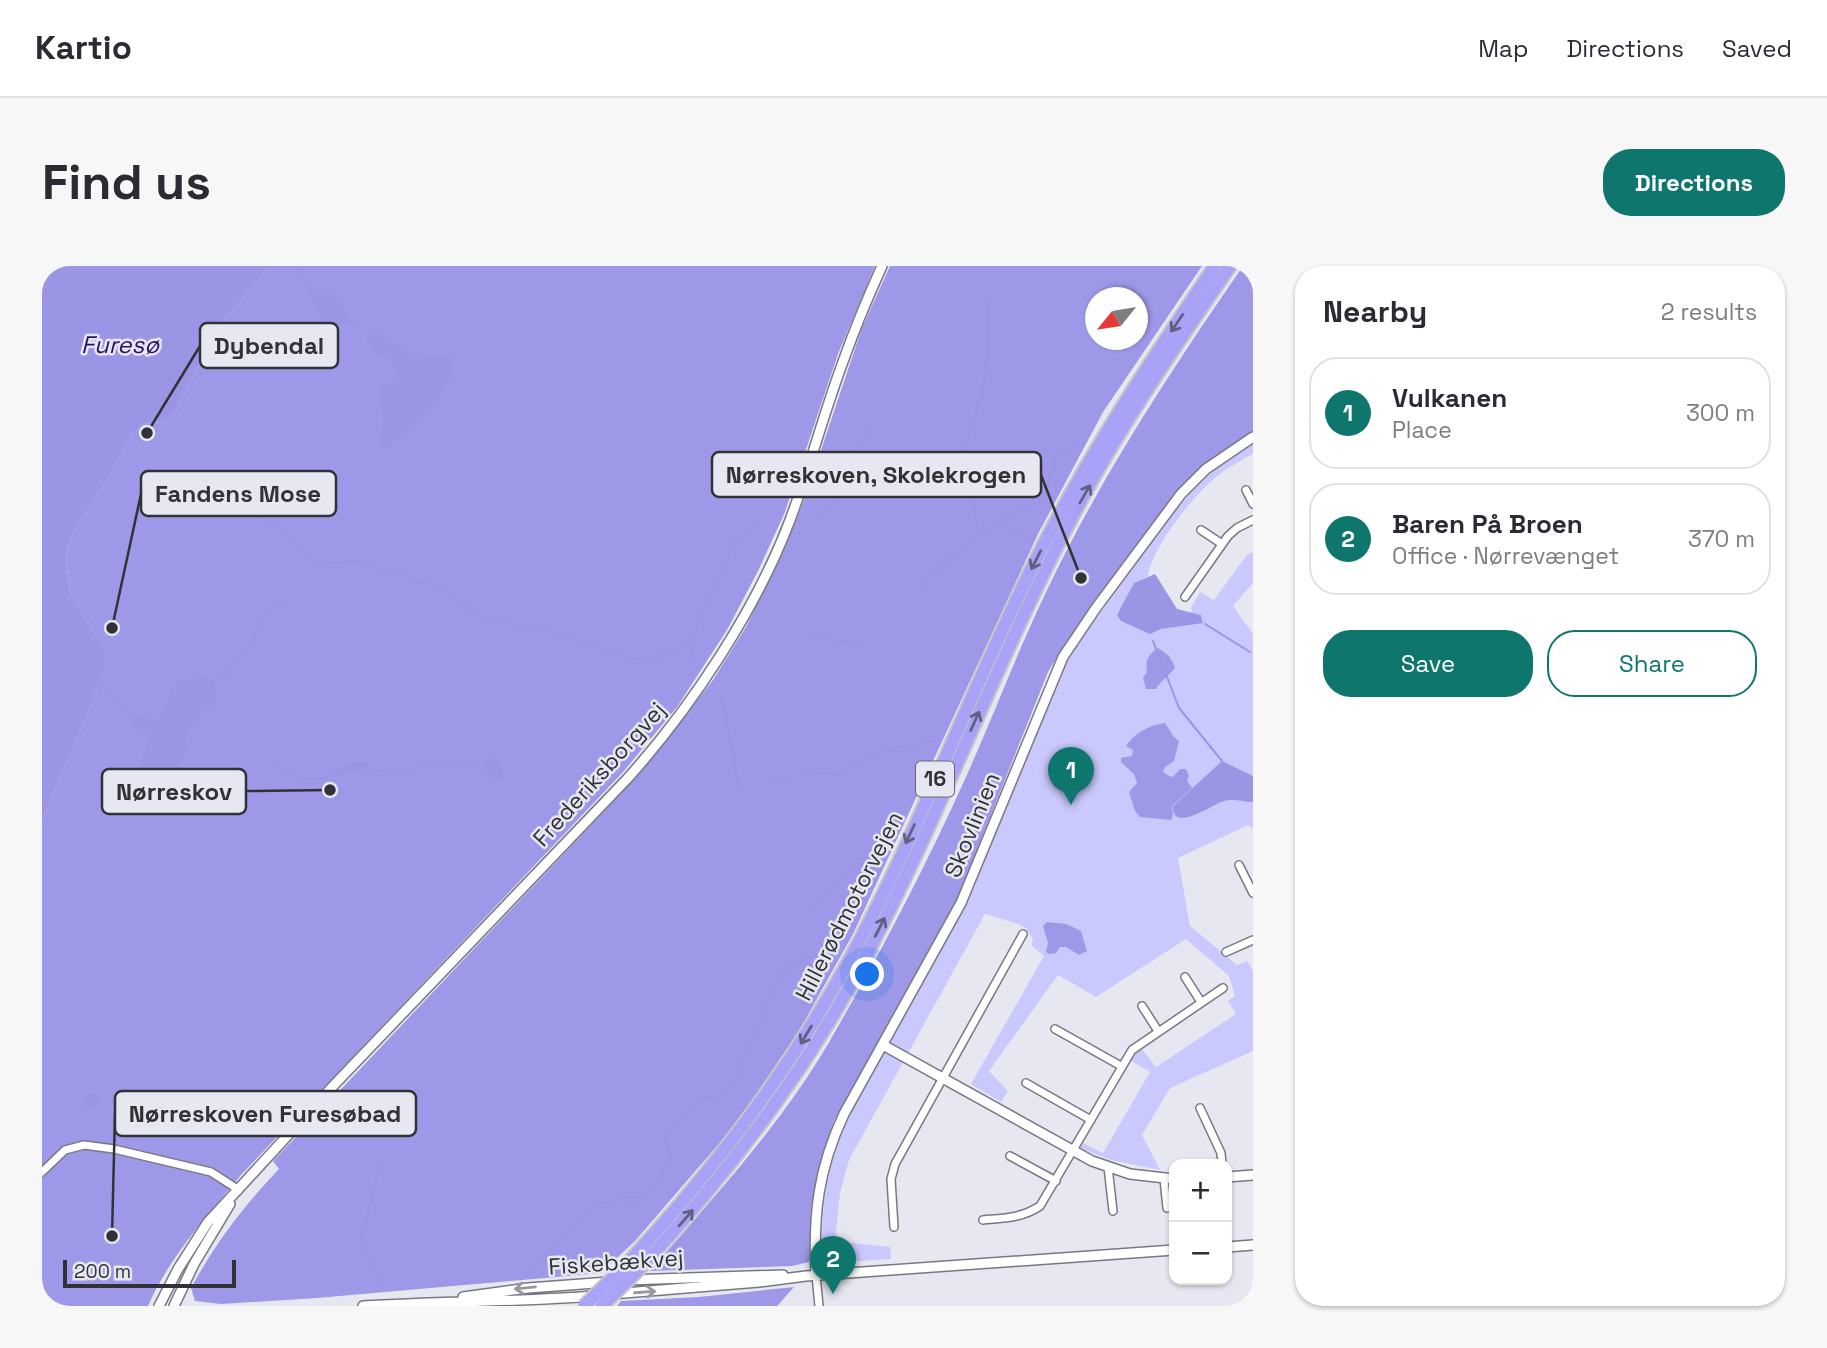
<!DOCTYPE html>
<html lang="en">
<head>
<meta charset="utf-8">
<style>
  body { margin:0; font-family:"Space Grotesk",sans-serif; background:#f7f7f7; color:#2b2b33 }
  .controls { position:absolute; right:21px; bottom:21px; display:grid; overflow:hidden; border-radius:14px; box-shadow:0 2px 5px #0004 }
  .controls button { width:63px; height:63px; display:grid; place-items:center; padding:0; border:0; border-bottom:2px solid #e1e1e2; background:#fff; color:#2b2b33; font:35px sans-serif }
  .compass { position:absolute; left:1043px; top:21px; width:63px; height:63px; border-radius:50%; background:#fff; box-shadow:0 2px 5px #0004; rotate:240deg }
  .scale { position:absolute; left:21px; bottom:18px; width:173px; box-sizing:border-box; padding-left:7px; border:4px solid #323236; border-top:0; font-size:19px; line-height:24px; white-space:nowrap; color:#323236; -webkit-text-stroke:5px #e7e7f1; paint-order:stroke }
  .you { position:absolute; left:826px; top:709px; width:24px; height:24px; margin:-18px; border:5px solid #fff; border-radius:50%; background:#1a73e8; box-shadow:0 0 0 10px #1a73e833 }
  .badge { display:grid; place-items:center; width:46px; height:46px; border-radius:50%; background:#0f766e; color:#fff; font-size:23px; font-weight:700 }
  .pin { position:absolute; translate:-50% -58px; filter:drop-shadow(0 2px 4px #0008) }
  .pin::after { content:''; position:absolute; top:37px; width:24px; height:21px; background:inherit; clip-path:polygon(0 0,100% 0,50% 100%) }
  .list { margin:0; padding:0; list-style:none }
  h2 { display:flex; justify-content:space-between; align-items:center; height:91px; margin:0; padding:0 28px; font-size:30px }
  h2 small { font-size:23px; font-weight:400; color:#7c7c81 }
  .list li { display:grid; grid-template-columns:46px 1fr auto; gap:21px; align-items:center; box-sizing:border-box; height:112px; margin:0 14px 14px; padding:0 14px; border:2px solid #e1e1e2; border-radius:28px }
  .list b { display:block; font-size:26px; white-space:nowrap }
  .list p { margin:0; font-size:23px; white-space:nowrap; color:#7c7c81 }
  .list em { font-size:23px; font-style:normal; color:#7c7c81 }
  .actions { display:flex; gap:14px; padding:21px 28px }
  .actions a { flex:1; padding:16px 0; border:2px solid #0f766e; border-radius:28px; text-align:center; font-size:24px; color:#0f766e }
  .actions .main { background:#0f766e; color:#fff }
  .map { position:relative; flex:none; width:1211px; height:1040px; overflow:hidden; border-radius:28px }
  header { display:flex; align-items:center; gap:42px; box-sizing:border-box; height:98px; padding:0 35px; background:#fff; border-bottom:2px solid #e1e1e2 }
  header strong { font-size:33px }
  nav { display:flex; gap:38px; margin-inline-start:auto; font-size:24px }
  .intro { display:flex; align-items:center; justify-content:space-between; box-sizing:border-box; height:168px; padding:0 42px }
  h1 { margin:0; font-size:49px }
  .button { padding:18px 32px; border-radius:28px; background:#0f766e; color:#fff; font-size:24px; font-weight:700 }
  main { display:flex; gap:42px; padding:0 42px }
  aside { flex:1; background:#fff; border-radius:28px; box-shadow:0 2px 5px #0004 }
  .map>svg:first-child { display:block }
</style>
</head>
<body>
<header>
<strong>Kartio</strong>
<nav><a>Map</a><a>Directions</a><a>Saved</a></nav>
</header>
<div class="intro"><h1>Find us</h1><a class="button">Directions</a></div>
<main>
<div class="map">
<svg width="1211" height="1040" viewBox="0 0 1211 1040">
  <rect width="100%" height="100%" fill="#e7e7f1"/>
  <path fill="#cac9fd" d="M1211,178v9c-12,8 -26,15 -37,24 -23,19 -64,70 -68,99l-14,7 27,46 42,-7 -2,-7 -9,-2 -1,-5 9,-16 14,8 33,-45 6,-3v31l-20,23 20,28v195l-5,-4 -70,33 12,68 47,39 10,-4 6,10v80l-83,37 -28,47 18,35 -49,-10 -31,-12 3,-5 20,10 47,-81 -20,-12 11,-12 15,19 80,-53 -8,-13 7,-5 -6,-20 -43,-37 -90,58 -38,-22 -69,96 19,20 -7,11 -30,-18 73,-128 -13,-11 2,-6 -7,-11 -8,-4 -33,-10 -136,246 -9,33 -5,48 55,6 1,12 -62,4 -7,-7c-1,-52 6,-93 27,-141l119,-215 95,-231 13,-23c20,-28 41,-56 61,-84 32,-46 65,-92 116,-118z"/>
  <path fill="#9d98e7" fill-rule="evenodd" d="M228,0h605l-37,88 -53,158 -27,59 -31,59 -50,77 -54,65 -382,403c-34,41 -71,81 -93,131h-106v-485l50,-118 12,-36 -6,-28 -28,-46 -4,-34 2,-13 5,-13 39,-61 22,-41 11,-7 17,-2 13,-9 42,-84z
    M848,0h312l-99,146 -65,122 -185,400 -54,97 -63,93 -101,117 -34,32 -284,25 -96,6 -26,-3 -4,-13c26,-47 51,-80 88,-119l-6,-8 361,-381 79,-100 33,-53 40,-83 20,-49 56,-167zM1054,32h42v42h-42z
    M1201,0h10v166l-49,32 -24,23 -113,154 -19,31 -90,225 -124,224 -17,55 -6,32 -2,54 -17,4 -142,5c63,-73 129,-144 178,-227 50,-86 97,-176 138,-267 28,-62 52,-127 82,-189 54,-113 124,-219 195,-322z
    M1116,382l11,8 6,11c-5,9 -13,12 -19,22h-10l-3,-11 4,-6c-2,-12 1,-17 11,-24z
    M1123,457l9,14 5,4 -5,20 -9,6 -2,5 8,5 3,-1 6,-7h6l3,7 -2,5 5,7 -20,18 1,9 -2,5 -31,-3 -5,-6 -6,-19 8,-9 -3,-9 -13,-12v-4l11,-2 1,-6 -7,-4c9,-13 23,-21 39,-23z
    M1005,656l19,2 15,7 6,20 -8,4 -13,-8h-6l-4,6 -7,1 -3,-2 2,-9 -5,-17z
    M752,1021l-17,19h-160l4,-5 78,-4z"/>
  <path fill="#9a95e4" d="M0,0h228l-53,63 -42,84 -13,9 -17,2 -11,7 -22,41 -39,61 -5,13 -2,13 4,34 28,46 6,15v14l-12,35 -50,118z
    M281,23c17,11 21,14 28,33l-3,4 -4,-2 -19,4 -15,-33 1,-5z
    M332,64l19,11 22,18c13,-3 25,-6 38,-1 6,34 -46,68 -66,92l-6,-3 2,-26 -2,-36 9,-2 9,-8 -7,-16c-12,-4 -24,-7 -25,-22z
    M1113,308l22,35 24,6 2,8 -42,6 -11,5 -29,-13 -4,-6 17,-32z
    M166,410c9,6 8,17 7,28l-11,6 -19,26 2,15 -22,38 -11,10h-10l-8,-13 1,-9 13,-43 -5,-4h-9l-4,-5v-7l8,-2 15,5c17,-12 10,-30 21,-37 8,-6 23,-6 32,-8z
    M448,488h5l10,22 -4,6 -10,-5 -7,-8v-7z
    M1180,495l31,15v26c-10,0 -19,-4 -29,-1 -11,3 -52,33 -51,5z
    M318,496l8,2 4,5 -23,3 -17,7 -3,-2 11,-10z
    M41 835a8 8 0 1 1 16 0a8 8 0 1 1-16 0Z"/>
  <g fill="none" stroke-linecap="round" stroke-linejoin="round">
    <path stroke="#9a95e4" stroke-width="2" d="M256,1l1,8 12,15
      M309,56l10,6
      M917,198l-2,-5c14,-20 27,-70 30,-95 2,-21 0,-44 1,-66
      M919,205l5,14
      M121,210c12,11 26,13 41,12
      M171,224l36,11 19,21 17,9 27,30 46,2 28,7 57,18 26,21 16,8 60,14 87,27 26,-1 33,-16 2,14 -7,11
      M927,228l11,40
      M770,255c27,-16 19,-24 30,-50 8,-18 19,-31 32,-45
      M954,257l37,16
      M878,322c22,-25 51,-49 80,-67 9,-6 32,-13 39,-20 8,-9 16,-34 16,-46l29,-12
      M1163,358l45,28
      M766,367l53,15
      M649,375l44,-100 25,-16
      M1111,375l26,67 43,53
      M57,415l33,37
      M172,416l7,-3 34,-42 -1,-4 12,-19 18,-12
      M680,429l17,96 7,2
      M234,497l8,11 35,6 10,-3
      M330,503l20,6 47,-15 45,2
      M759,509l36,-2 38,-21 60,-11
      M724,512l28,-2
      M766,642l17,-14 32,-34 27,-6
      M338,897l-19,80 26,47
      M580,934l18,8
      M487,1010l29,-37 37,-35 50,-9 18,-21v-7l7,-10 -4,-25 37,-32 10,-2 20,-11 42,-104 17,-21 20,-6 19,1"/>
    <g stroke="#777881" stroke-width="10">
      <path id="minor" d="M1204,224l7,14
        M1159,264l21,14
        M1143,331l43,-61 9,-8 16,-8
        M1197,599l14,28
        M1184,686l27,-12
        M1143,711l16,25
        M1100,740l16,25
        M1013,763l66,37
        M984,817l65,37
        M1158,842l21,45 1,11
        M968,890l46,25
        M1066,901l5,44
        M0,906l23,-22 19,-5 30,4 97,23 28,18
        M1122,913l3,29
        M941,954c22,-2 39,-2 57,-14l92,-156 91,-62
        M852,961l-3,-48 4,-15 128,-230
        M774,1009l3,31"/>
    </g>
    <g stroke="#777881" stroke-width="12">
      <path id="tertiary" d="M841,779l209,116 38,13 44,5
        M1185,911l26,-2
        M1185,981l26,-2
        M774,1009c-3,-60 2,-106 28,-161l117,-211 102,-246 33,-49 85,-114 25,-25 47,-32
        M584,1014l157,-5
        M570,1028l147,-12 47,-6 368,-26
        M421,1031l65,-9 81,-6
        M117,1040l19,-37 30,-47 127,-138 292,-305c64,-71 129,-169 163,-259 20,-53 34,-108 54,-161 11,-31 24,-62 38,-93
        M132,1040l20,-42 36,-60
        M321,1040c77,-5 155,-4 232,-10"/>
    </g>
    <g stroke="#c6c6c7" stroke-width="16">
      <path id="motorway" d="M598,1002c79,-85 150,-176 207,-277 85,-152 143,-318 224,-472 46,-89 103,-171 159,-253
        M580,1003c89,-95 167,-197 229,-312 78,-145 132,-302 211,-447 46,-85 99,-164 153,-244"/>
    </g>
    <use href="#minor" stroke="#fff" stroke-width="7"/>
    <use href="#tertiary" stroke="#fff" stroke-width="9"/>
    <use href="#motorway" stroke="#a8a3f6" stroke-width="12"/>
    <g stroke="#c6c6c7" stroke-width="16" stroke-linecap="butt">
      <path id="motorway-bridge" d="M542,1040l38,-37
        M560,1040l38,-38"/>
    </g>
    <use href="#motorway-bridge" stroke="#a8a3f6" stroke-width="12"/>
  </g>
  <defs><path id="oneway-shaft" d="M-6 0H5M1.5-3L5.5 0L1.5 3" fill="none" stroke-width="1.6" stroke-linecap="round" stroke-linejoin="round" transform="scale(1.75)"/></defs>
  <g stroke="#615f83">
    <use href="#oneway-shaft" transform="translate(1135 57) rotate(124)"/>
    <use href="#oneway-shaft" transform="translate(1043 228) rotate(-60)"/>
    <use href="#oneway-shaft" transform="translate(994 294) rotate(117)"/>
    <use href="#oneway-shaft" transform="translate(933 455) rotate(-66)"/>
    <use href="#oneway-shaft" transform="translate(868 568) rotate(115)"/>
    <use href="#oneway-shaft" transform="translate(838 661) rotate(-63)"/>
    <use href="#oneway-shaft" transform="translate(764 769) rotate(121)"/>
    <use href="#oneway-shaft" transform="translate(644 952) rotate(-49)"/>
  </g>
  <g stroke="#98989a">
    <use href="#oneway-shaft" transform="translate(483 1022) rotate(174)"/>
    <use href="#oneway-shaft" transform="translate(603 1026) rotate(-4)"/>
  </g>
  <g text-anchor="middle" stroke-width="5" stroke-linejoin="round" paint-order="stroke">
    <rect fill="#e7e7f1" stroke="#68686e" stroke-width="2" x="874" y="495.5" width="38" height="35" rx="5"/>
    <g font-size="21" font-weight="bold" fill="#323236">
      <text x="893" y="520">16</text>
    </g>
    <g font-size="23" fill="#323236" stroke="#e7e7f1">
      <text transform="translate(557 508) rotate(-48)" y="8">Frederiksborgvej</text>
      <text transform="translate(930 559) rotate(-68)" y="8">Skovlinien</text>
      <text transform="translate(807 640) rotate(-63)" y="8">Hillerødmotorvejen</text>
      <text transform="translate(574 996) rotate(-4)" y="8">Fiskebækvej</text>
    </g>
    <g font-size="24" font-style="italic" fill="#2a116c" stroke="#e7e7f1">
      <text x="78" y="87">Furesø</text>
    </g>
  </g>
  <path fill="none" stroke="#323236" stroke-width="2.5" d="M105 167L158 80M1039 312L999 209M70 362L99 228M288 524L204 525M70 970L73 847"/>
  <g fill="#323236" stroke="#e7e7f1" stroke-width="2.5">
    <circle cx="105" cy="167" r="7"/>
    <circle cx="1039" cy="312" r="7"/>
    <circle cx="70" cy="362" r="7"/>
    <circle cx="288" cy="524" r="7"/>
    <circle cx="70" cy="970" r="7"/>
  </g>
  <g fill="#e7e7f1" stroke="#323236" stroke-width="2.5">
    <rect x="158" y="57" width="138" height="45" rx="7"/>
    <rect x="670" y="186" width="329" height="45" rx="7"/>
    <rect x="99" y="205" width="195" height="45" rx="7"/>
    <rect x="60" y="503" width="144" height="45" rx="7"/>
    <rect x="73" y="825" width="301" height="45" rx="7"/>
  </g>
  <g font-size="24" text-anchor="middle" font-weight="bold" fill="#323236">
    <text x="227" y="88">Dybendal</text>
    <text x="834" y="217">Nørreskoven, Skolekrogen</text>
    <text x="196" y="236">Fandens Mose</text>
    <text x="132" y="534">Nørreskov</text>
    <text x="223" y="856">Nørreskoven Furesøbad</text>
  </g>
</svg>
<div class="controls">
<button>+</button>
<button>−</button>
</div>
<svg class="compass" viewBox="-18 -18 36 36"><path d="M0-13l5 13h-10z" fill="#e53935"/><path d="M0 13l5-13h-10z" fill="#7c7c81"/></svg>
<div class="scale">200 m</div>
<div class="you"></div>
<div class="pin badge" style="left:1029px;top:539px">1</div>
<div class="pin badge" style="left:791px;top:1028px">2</div>
</div>
<aside>
<h2>Nearby<small>2 results</small></h2>
<ul class="list">
<li><span class="badge">1</span><div><b>Vulkanen</b><p>Place</p></div><em>300 m</em></li>
<li><span class="badge">2</span><div><b>Baren På Broen</b><p>Office · Nørrevænget</p></div><em>370 m</em></li>
</ul>
<div class="actions"><a class="main">Save</a><a>Share</a></div>
</aside>
</main>
</body>
</html>
